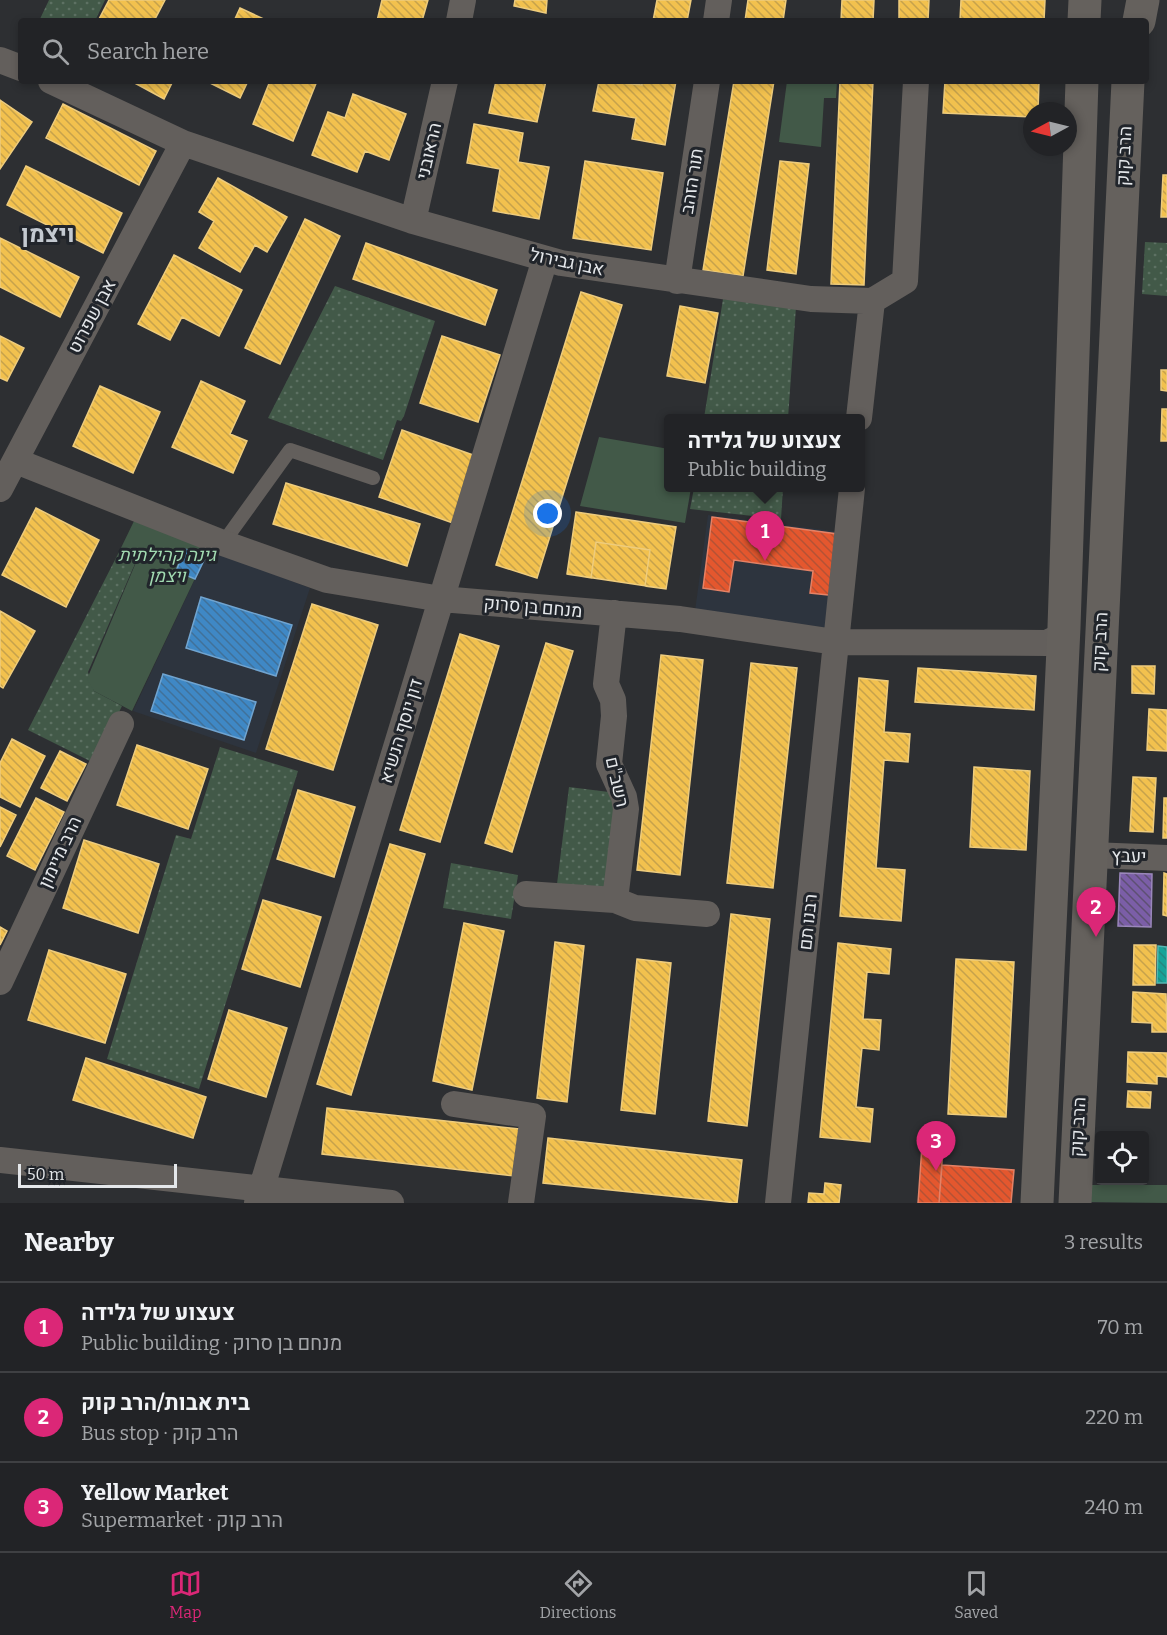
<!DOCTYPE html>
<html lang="en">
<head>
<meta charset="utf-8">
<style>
  body { margin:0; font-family:Bitter,Heebo,serif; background:#2e2f32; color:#f1f3f6 }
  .controls { position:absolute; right:18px; bottom:18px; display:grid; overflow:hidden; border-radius:6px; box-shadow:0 3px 9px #0003 }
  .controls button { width:54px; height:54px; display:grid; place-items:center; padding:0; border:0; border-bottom:2px solid #3f4043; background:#222326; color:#f1f3f6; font:30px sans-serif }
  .compass { position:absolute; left:1023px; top:102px; width:54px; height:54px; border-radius:50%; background:#222326; box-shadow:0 3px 9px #0003; rotate:263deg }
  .scale { position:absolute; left:18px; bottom:15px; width:159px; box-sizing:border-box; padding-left:6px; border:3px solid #e4e7ea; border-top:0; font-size:16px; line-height:21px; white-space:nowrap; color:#e4e7ea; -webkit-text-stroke:4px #21252b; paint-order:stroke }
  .you { position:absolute; left:548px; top:514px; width:21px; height:21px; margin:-15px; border:4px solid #fff; border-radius:50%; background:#1a73e8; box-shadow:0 0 0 9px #1a73e833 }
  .badge { display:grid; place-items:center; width:39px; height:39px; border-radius:50%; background:#db2777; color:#fff; font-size:20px; font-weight:700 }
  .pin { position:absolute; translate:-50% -50px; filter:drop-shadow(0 2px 3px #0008) }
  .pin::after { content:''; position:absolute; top:32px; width:21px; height:18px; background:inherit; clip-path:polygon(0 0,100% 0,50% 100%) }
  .popup { position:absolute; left:664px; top:414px; width:201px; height:78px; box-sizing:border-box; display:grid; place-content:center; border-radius:6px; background:#222326; filter:drop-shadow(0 2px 4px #0005); font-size:20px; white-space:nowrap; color:#a2a4a7 }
  .popup b { font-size:22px; color:#f1f3f6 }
  .popup::after { content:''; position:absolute; left:50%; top:100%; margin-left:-12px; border:12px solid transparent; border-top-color:#222326 }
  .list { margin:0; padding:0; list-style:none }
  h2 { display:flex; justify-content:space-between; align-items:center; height:78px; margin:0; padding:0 24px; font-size:26px }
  h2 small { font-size:20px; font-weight:400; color:#a2a4a7 }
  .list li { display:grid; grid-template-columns:39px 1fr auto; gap:18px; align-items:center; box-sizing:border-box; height:90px; padding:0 24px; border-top:2px solid #3f4043 }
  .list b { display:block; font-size:22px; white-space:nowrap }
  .list p { margin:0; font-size:20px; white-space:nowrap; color:#a2a4a7 }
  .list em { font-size:20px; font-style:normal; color:#a2a4a7 }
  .icon { flex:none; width:33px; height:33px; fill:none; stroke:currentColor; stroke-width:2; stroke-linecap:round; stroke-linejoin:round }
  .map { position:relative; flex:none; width:1167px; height:1203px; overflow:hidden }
  .search { position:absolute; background:#222326; box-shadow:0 3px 9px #0003; left:18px; right:18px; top:18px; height:66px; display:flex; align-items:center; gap:15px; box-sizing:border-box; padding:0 21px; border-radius:6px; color:#a2a4a7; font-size:22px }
  .sheet { height:348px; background:#222326 }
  nav { display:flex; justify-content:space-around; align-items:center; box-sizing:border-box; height:84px; border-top:2px solid #3f4043; background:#222326; font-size:16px; color:#a2a4a7 }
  nav a { display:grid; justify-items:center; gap:3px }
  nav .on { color:#db2777 }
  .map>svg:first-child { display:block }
</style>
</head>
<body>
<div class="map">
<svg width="1167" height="1203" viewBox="0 0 1167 1203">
  <defs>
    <pattern id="grass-dots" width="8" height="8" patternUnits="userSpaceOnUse" patternTransform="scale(1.5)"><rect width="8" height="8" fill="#425948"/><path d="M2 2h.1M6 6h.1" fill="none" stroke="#5d7163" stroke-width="1.8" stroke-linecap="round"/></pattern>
    <pattern id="homes-back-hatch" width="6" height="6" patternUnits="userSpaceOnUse" patternTransform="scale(1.5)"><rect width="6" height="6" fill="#f2c14e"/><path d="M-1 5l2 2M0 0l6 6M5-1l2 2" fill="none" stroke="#c6a24c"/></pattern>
    <pattern id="shops-back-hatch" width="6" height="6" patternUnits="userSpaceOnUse" patternTransform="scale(1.5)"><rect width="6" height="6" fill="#e4572e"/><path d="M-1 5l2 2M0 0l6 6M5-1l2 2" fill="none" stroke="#b45235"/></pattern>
    <pattern id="offices-back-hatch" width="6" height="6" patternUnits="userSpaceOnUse" patternTransform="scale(1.5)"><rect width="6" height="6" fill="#7b5ea7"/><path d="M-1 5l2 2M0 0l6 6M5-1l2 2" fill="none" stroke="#5d5072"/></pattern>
    <pattern id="schools-back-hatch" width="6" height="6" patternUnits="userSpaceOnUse" patternTransform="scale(1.5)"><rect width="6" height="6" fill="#3f88c5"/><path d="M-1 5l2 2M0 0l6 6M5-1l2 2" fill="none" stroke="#417199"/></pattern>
    <pattern id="public-back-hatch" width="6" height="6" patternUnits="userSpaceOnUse" patternTransform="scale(1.5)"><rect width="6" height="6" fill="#17a398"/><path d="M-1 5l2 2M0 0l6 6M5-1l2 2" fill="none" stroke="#24877f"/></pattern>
  </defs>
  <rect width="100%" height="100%" fill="#2d2f32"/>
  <path fill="#2d343e" d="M708,515l141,18 -12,96 -142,-18z
    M209,549l101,39 -54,165 -123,-42z"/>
  <path fill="url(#grass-dots)" d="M49,0h56l-10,21h-56z
    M1145,242l22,1v53l-25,-2z
    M335,286l100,35 -31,95 -3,5 -4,-1 -14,40 -115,-42z
    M723,299l73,8 -8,111h-84z
    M694,488h89l-2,31 -91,-10z
    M119,552l18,7 -49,113 6,19 28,15 -28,57 -66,-33z
    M220,747l78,24 -99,318 -92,-30 69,-224 15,4z
    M569,787l40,5 13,11 -11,88 -54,-7z
    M451,863l67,12 -7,44 -68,-11z"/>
  <path fill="#425948" d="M787,81h50l-1,17h-12l-3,49 -42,-5z
    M599,437l70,12v39h22l-6,35 -105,-17z
    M135,519l74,30 -77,162 -38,-20 -7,-12 50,-119 -18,-8z
    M1091,1185h76v18l-77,-1z"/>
  <path fill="url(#homes-back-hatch)" stroke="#eecc7d" stroke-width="1.5" d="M109,0h56l-11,21h-56z
    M382,0h46l-6,21h-45z
    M515,0h32l-1,13 -32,-7z
    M657,0h34l-4,21h-34z
    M748,0h38l-3,21h-38z
    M842,0h32l-1,21h-32z
    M899,0h30l-1,21h-29z
    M961,0h84l-1,21h-84z
    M240,8l28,13h-34z
    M131,81h42l-9,18z
    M206,81h42l-8,17z
    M270,81h47l-24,60 -40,-17z
    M496,81h50l-9,41 -48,-9z
    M599,81l43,4v-4h34l-11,64 -33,-6 4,-21 -43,-7z
    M734,81h40l-31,195 -40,-6z
    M840,81h33l-9,204 -33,-1z
    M945,81h94l-1,30h-6v6l-89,-4z
    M353,94l53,20 -17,46 -24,-9 -8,21 -45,-17 16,-43 17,6z
    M0,100l32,22 -32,47z
    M63,104l93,47 -17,34 -93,-47z
    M474,124l49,9 -5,29 31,5 -10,52 -46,-8 7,-42 -33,-6z
    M585,161l78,12 -12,77 -78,-12z
    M780,161l29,3 -13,110 -29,-4z
    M26,166l96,47 -19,40 -96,-48z
    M1163,175h4v42h-6z
    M218,178l69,39 -20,35 -12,-7 -15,27 -41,-24 15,-27 -15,-9z
    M305,219l35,17 -60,128 -35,-16z
    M0,238l79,39 -19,40 -60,-30z
    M366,243l131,47 -12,35 -132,-46z
    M174,255l68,35 -23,46 -37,-19 -12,23 -32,-16z
    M581,292l41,13 -85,273 -41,-13z
    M680,306l38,7 -13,70 -38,-7z
    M0,336l24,12 -17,33 -7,-3z
    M442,336l58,19 -22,67 -58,-19z
    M1161,370h6v21l-6,-1z
    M201,381l44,20 -15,33 17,7 -14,32 -61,-26z
    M100,386l60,26 -27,61 -60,-27z
    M1162,409h5v32h-6z
    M402,430l74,26 -23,67 -74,-26z
    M286,483l134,41 -13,42 -134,-42z
    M36,508l63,32 -33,67 -64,-32z
    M576,512l100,15 -10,62 -21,-3 5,-36 -54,-8 -5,36 -24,-4z
    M576,512l100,15 -10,62 -99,-15z
    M312,604l66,21 -45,145 -67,-21z
    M0,611l35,20 -32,57 -3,-2z
    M460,634l39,12 -59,196 -40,-12z
    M546,643l27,8 -61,201 -27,-9z
    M661,655l42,5 -23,215 -43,-5z
    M751,663l46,5 -24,220 -46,-5z
    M1132,666h23l-1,28 -22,-1z
    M918,668l118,8 -2,34 -119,-8z
    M859,678l29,3 -4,51 26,2 -2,28 -24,-2 -8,108 29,2 -4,51 -61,-5z
    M1149,709l18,1v41l-20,-1z
    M12,739l33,17 -25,51 -20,-10v-34z
    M137,745l71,24 -20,60 -71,-24z
    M60,751l26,13 -19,37 -26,-13z
    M974,767l56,4 -4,79 -56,-3z
    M1133,777l23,1 -3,54 -23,-1z
    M298,790l57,17 -21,70 -57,-18z
    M36,798l28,14 -29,58 -28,-14z
    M1164,798h3v40h-4z
    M0,807l16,8 -16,32z
    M84,840l75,24 -21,69 -75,-25z
    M390,844l35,10 -74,241 -34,-11z
    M1164,873l3,1v42l-4,-1z
    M263,900l58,17 -21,70 -58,-18z
    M731,914l39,5 -23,207 -39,-5z
    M464,923l40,8 -32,159 -39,-9z
    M0,927l7,4 -7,14z
    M555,942l29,4 -17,156 -30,-4z
    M838,943l53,6 -2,25 -22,-2 -4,47 18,1 -2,30 -17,-2 -6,59 17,2 -3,33 -50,-5z
    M1134,945h22l-1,40h-22z
    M49,950l77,24 -21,69 -77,-23z
    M637,959l34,4 -16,151 -34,-4z
    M956,959l58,3 -8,155 -58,-3z
    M1133,992l33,2 1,38h-15v-9l-20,-1z
    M229,1010l58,18 -21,69 -58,-18z
    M1128,1052l39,1v24l-10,-1v8l-30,-2z
    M86,1058l120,39 -13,41 -120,-38z
    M1128,1091l23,1 -1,16 -23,-1z
    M327,1108l192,21 -5,47 -192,-22z
    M548,1138l194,22 -5,43 -194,-20z
    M825,1183l16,2 -2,18h-31l1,-10 15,1z"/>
  <path fill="url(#shops-back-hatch)" stroke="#e48266" stroke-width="1.5" d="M712,517l133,18 -8,61 -27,-3 3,-22 -79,-11 -5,32 -26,-4z
    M922,1146l21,2 -4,55h-21z
    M942,1165l72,5 -3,33h-72z"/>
  <path fill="url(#offices-back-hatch)" stroke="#9a87bb" stroke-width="1.5" d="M1120,873l32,1 -1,53 -33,-1z"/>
  <path fill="url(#schools-back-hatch)" stroke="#70a4d0" stroke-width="1.5" d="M185,549l20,9 -10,21 -19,-8z
    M201,597l91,28 -16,51 -90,-28z
    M163,674l93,28 -12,38 -93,-29z"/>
  <path fill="url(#public-back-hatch)" stroke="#54b7b1" stroke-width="1.5" d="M1158,946l9,1v36h-10z"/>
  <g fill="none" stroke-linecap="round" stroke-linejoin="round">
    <path stroke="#635f5c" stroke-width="14" d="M223,543l67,-93 83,28"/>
    <path stroke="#635f5c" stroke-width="26" d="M459,21l4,-21
      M716,21l3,-21
      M0,60l21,8
      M51,81l132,62 230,78 148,42 250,36 61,2 33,-20 11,-200
      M413,221l32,-140
      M677,281l30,-200
      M859,418l13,-117
      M16,461l207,82 104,37 114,19 239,20 155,23 212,1 12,-6 5,-10
      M0,489l183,-346
      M614,613l-8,71 7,16 1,16 -5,48 15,33 2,12 -11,91
      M1091,855l76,3
      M526,894l89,6 20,8 72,6
      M0,982l121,-258
      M454,1104l79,12 -12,87
      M0,1160l391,43
      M257,1203l288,-944
      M778,1203l74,-715"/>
    <path stroke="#65615d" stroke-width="33" d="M1084,21l1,-21
      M1139,21l4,-21
      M1037,1203l27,-576 18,-546
      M1075,1203l53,-1122"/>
  </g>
  <g text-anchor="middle" stroke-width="6" stroke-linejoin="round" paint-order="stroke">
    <g font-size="18" fill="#e4e7ea" stroke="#21252b">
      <text transform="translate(429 151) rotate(-77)" y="6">הראובני</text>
      <text transform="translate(1124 156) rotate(-87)" y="6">הרב קוק</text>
      <text transform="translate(692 181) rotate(-81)" y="6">תור הזהב</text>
      <text transform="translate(567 262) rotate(12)" y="6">אבן גבירול</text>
      <text transform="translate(92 316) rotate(-62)" y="6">אבן שפרוט</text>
      <text transform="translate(533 607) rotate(5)" y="6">מנחם בן סרוק</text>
      <text transform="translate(1100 642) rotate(-87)" y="6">הרב קוק</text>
      <text transform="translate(401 731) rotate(-73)" y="6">דון יוסף הנשיא</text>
      <text transform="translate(617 782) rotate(77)" y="6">רשב"ם</text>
      <text transform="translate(60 852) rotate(-65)" y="6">הרב מיימון</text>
      <text transform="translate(1129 856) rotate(2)" y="6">יעבץ</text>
      <text transform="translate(808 922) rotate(-84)" y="6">רבנו תם</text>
      <text transform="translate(1078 1127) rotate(-87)" y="6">הרב קוק</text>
    </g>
    <g font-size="18" font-style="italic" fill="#a1dab1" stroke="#21252b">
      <text x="167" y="561">גינה קהילתית<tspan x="167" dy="21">ויצמן</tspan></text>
    </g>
    <g font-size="24" font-weight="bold" fill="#c3c9d0" stroke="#21252b">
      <text x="48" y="242">ויצמן</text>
    </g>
  </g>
</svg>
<div class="controls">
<button><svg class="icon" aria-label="locate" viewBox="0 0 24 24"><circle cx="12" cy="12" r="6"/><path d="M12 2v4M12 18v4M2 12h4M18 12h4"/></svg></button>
</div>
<svg class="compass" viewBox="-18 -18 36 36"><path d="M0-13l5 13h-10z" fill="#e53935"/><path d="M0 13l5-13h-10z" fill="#a2a4a7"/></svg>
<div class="scale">50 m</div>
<div class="you"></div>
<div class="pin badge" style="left:765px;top:561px">1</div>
<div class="popup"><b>צעצוע של גלידה</b>Public building</div>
<div class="pin badge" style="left:1096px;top:937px">2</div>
<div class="pin badge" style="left:936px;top:1171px">3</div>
<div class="search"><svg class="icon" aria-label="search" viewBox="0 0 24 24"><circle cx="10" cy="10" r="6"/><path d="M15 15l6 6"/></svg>Search here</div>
</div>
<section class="sheet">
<h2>Nearby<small>3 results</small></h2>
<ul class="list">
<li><span class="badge">1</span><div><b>צעצוע של גלידה</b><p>Public building · מנחם בן סרוק</p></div><em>70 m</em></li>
<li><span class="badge">2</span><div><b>בית אבות/הרב קוק</b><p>Bus stop · הרב קוק</p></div><em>220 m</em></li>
<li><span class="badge">3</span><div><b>Yellow Market</b><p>Supermarket · הרב קוק</p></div><em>240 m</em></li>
</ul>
</section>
<nav>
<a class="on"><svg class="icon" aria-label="map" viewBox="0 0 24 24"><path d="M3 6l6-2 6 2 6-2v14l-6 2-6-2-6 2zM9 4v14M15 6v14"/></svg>Map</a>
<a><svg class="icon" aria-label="directions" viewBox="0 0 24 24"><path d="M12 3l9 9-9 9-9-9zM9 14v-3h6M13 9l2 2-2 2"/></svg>Directions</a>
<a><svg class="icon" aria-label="saved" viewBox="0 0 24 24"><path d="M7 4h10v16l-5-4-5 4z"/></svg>Saved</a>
</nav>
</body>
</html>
